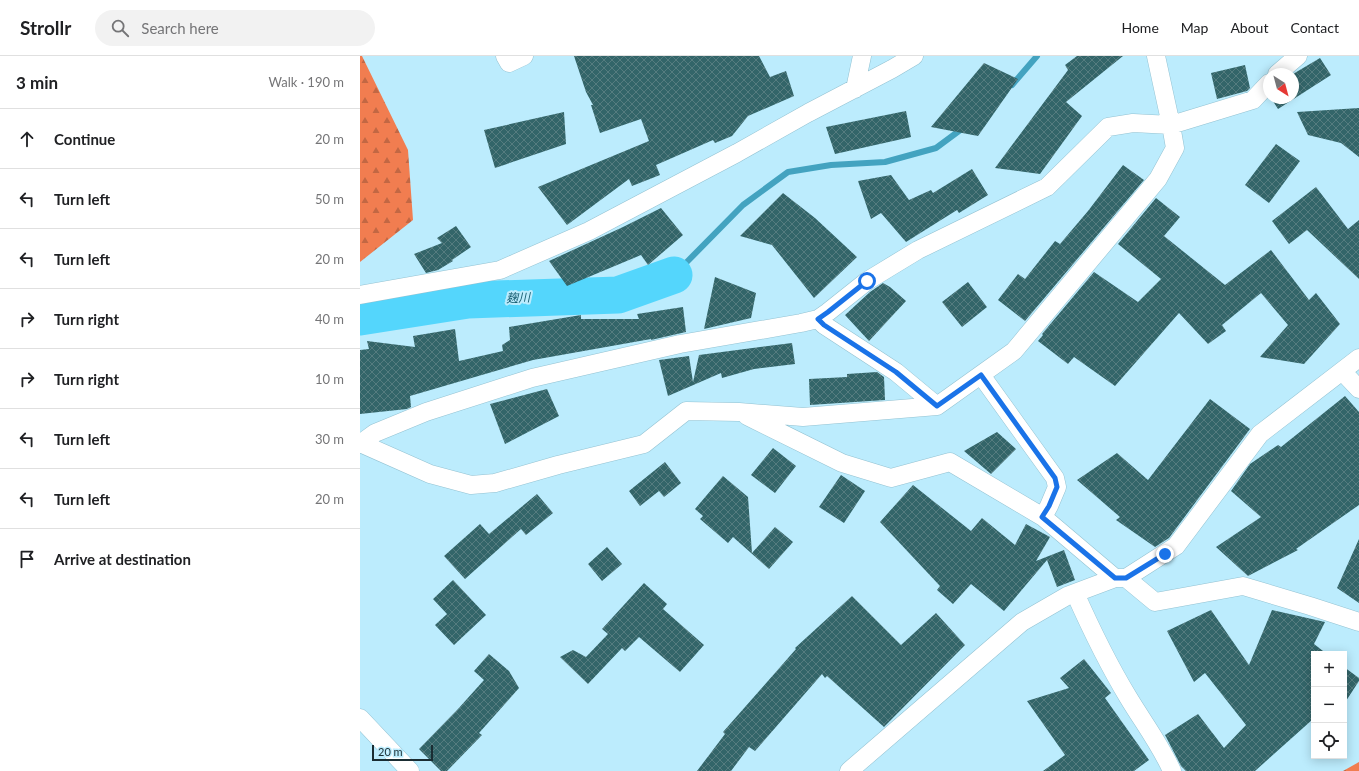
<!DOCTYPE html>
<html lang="en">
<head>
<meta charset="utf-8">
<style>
  body { margin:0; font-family:Lato,"Noto Sans JP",sans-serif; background:#f2f2f2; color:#202124 }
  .controls { position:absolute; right:12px; bottom:12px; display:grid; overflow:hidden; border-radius:0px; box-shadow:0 2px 10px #0003 }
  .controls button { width:36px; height:36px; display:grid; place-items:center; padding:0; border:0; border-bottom:1px solid #e0e0e0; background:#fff; color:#202124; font:20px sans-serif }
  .compass { position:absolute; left:903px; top:12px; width:36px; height:36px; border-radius:50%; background:#fff; box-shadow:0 2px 10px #0003; rotate:144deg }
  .scale { position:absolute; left:12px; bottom:10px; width:61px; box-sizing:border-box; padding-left:4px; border:2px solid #1a2d33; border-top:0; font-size:11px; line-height:14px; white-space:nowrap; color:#1a2d33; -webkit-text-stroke:3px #bcecfd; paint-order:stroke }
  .stop { position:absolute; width:12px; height:12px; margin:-9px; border:3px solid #1a73e8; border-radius:50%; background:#fff }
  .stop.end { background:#1a73e8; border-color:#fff; box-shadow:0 1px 4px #0008 }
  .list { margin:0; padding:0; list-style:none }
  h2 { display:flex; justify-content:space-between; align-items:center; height:52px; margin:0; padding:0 16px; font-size:17px }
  h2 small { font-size:13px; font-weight:400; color:#757577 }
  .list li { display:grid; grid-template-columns:26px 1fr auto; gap:12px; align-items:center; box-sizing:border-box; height:60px; padding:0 16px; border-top:1px solid #e0e0e0 }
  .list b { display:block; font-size:15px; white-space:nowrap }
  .list em { font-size:13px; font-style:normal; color:#757577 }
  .icon { flex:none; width:22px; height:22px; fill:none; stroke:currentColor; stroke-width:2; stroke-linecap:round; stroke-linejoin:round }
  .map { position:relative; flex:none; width:999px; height:715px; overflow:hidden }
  header { display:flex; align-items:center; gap:24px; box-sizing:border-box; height:56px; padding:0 20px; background:#fff; border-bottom:1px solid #e0e0e0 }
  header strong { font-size:19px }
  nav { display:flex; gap:22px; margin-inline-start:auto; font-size:14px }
  .search { width:280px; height:36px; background:#f2f2f2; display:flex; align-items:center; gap:10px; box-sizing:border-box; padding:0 14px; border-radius:22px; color:#757577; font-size:15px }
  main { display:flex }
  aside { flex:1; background:#fff }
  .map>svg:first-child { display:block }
</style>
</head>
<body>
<header>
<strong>Strollr</strong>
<div class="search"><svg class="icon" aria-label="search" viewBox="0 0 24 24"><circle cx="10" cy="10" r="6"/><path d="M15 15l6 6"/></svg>Search here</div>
<nav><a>Home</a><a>Map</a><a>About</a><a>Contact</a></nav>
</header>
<main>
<aside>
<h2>3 min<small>Walk · 190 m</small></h2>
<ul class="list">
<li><svg class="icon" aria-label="ahead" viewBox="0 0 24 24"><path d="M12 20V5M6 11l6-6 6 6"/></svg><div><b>Continue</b></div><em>20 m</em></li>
<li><svg class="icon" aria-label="left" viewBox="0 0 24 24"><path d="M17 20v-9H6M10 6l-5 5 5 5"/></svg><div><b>Turn left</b></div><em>50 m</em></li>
<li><svg class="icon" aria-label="left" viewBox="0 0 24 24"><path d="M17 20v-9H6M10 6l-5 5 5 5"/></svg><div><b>Turn left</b></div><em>20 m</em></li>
<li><svg class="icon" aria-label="right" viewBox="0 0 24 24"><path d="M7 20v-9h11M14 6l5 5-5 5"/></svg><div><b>Turn right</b></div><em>40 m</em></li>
<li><svg class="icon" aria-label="right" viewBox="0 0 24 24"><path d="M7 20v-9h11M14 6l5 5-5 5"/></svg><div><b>Turn right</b></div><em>10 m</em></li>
<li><svg class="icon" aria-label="left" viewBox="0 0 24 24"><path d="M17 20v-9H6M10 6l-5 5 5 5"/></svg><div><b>Turn left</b></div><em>30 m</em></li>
<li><svg class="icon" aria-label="left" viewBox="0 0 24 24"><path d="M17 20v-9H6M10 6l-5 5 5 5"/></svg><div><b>Turn left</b></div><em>20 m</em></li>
<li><svg class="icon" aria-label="arrive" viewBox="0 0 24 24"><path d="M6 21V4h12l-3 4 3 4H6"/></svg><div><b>Arrive at destination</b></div></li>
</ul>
</aside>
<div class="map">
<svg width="999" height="715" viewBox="0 0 999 715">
  <defs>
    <pattern id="forest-firs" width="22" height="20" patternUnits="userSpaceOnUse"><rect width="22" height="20" fill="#f17d50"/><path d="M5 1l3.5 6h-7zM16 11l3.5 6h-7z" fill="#c26743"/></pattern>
    <pattern id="building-cross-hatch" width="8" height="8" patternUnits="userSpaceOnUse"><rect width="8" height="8" fill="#336569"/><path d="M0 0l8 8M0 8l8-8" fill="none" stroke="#557c7f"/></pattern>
  </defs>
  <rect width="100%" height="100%" fill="#bcecfd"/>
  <path fill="url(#forest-firs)" d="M0,0h2l46,94 5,70 -53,42z
    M999,706v9h-16z"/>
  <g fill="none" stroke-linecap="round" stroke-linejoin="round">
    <path stroke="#43a3c0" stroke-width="6" d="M652,29l25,-29
      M314,219l69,-70 45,-33 43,-7 54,-3 51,-14 27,-20"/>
    <path stroke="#54d6fc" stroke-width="37" d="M0,261l108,-17 150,-5 56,-20"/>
  </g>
  <path fill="url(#building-cross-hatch)" d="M214,0h185l11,21 16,-6 8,25 -46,20 -16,20 -17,7 -2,-3 -57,25 4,10 -28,11 -3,-7 -62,46 -29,-38 111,-46 -8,-22 -41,14 -9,-28h2l-7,-13z
    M717,0h46l-57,46 16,14 -42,58 -45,-6 73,-98 -3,-5z
    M960,2l11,17 -53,34 -7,-11h22v-24z
    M624,7l34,16 -40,57 -47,-9z
    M885,9l5,23 -3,3 -30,8 -6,-26z
    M999,52v49l-18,-14 -33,-8 -11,-23z
    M546,55l5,26 -76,17 -9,-27z
    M204,56l2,32 -71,24 -11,-38z
    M916,88l24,17 -31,42 -24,-18z
    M763,109l21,15 -119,141 -27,-21 20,-26 7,5 30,-38 5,3 28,-33z
    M612,113l16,26 -29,18 -2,-3 -51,32 -25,-29 -10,6 -13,-38 33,-6 18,25 22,-10 2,3z
    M956,131l32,42 11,-9v59l-52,-49 -18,14 -17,-23z
    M423,137l32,25 42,39 -43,41 -42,-53 -32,-9z
    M796,142l24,19 -16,19 61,49 46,-35 38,50 7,-7 24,31 -36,40 -44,-7 28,-32 -27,-32 -39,32 4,6 -18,13 -29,-31 -64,73 -41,-29 -6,7 -30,-23 5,-6 -1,-1 52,-62 44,30 23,-23 -43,-35z
    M301,152l22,27 -35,30 -7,-10 -74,31 -18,-25 74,-34z
    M96,170l15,21 -19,13 1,1 -15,9 -12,3 -12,-19 28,-11 -5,-5z
    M355,221l41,16 -5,25 -47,11z
    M608,226l19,25 -25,20 -20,-25z
    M523,227l7,4 16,14 -37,40 -24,-26 25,-23z
    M323,251l3,25 -35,8v-1l-118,21 -123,36 1,11 -4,2 -47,5v-64l9,-1 -2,-8 48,6 -2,-11 42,-7 4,32 44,-10 -1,-6 8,-5 -1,-13 72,-12v4h58l-2,-5z
    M432,287l3,21 -41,5 -32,9 -1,-5 -53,23 -9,-36 30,-4 4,26 6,-27z
    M517,316l7,5 1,23 -75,5 -1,-26 38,-2v-3z
    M187,333l12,27 -54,28 -15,-40z
    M985,340l14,16v93l-63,44 2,1 -50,26 -32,-29 45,-30 -30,-26 19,-27 28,-19 3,2z
    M850,343l40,30 -81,109 -14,9 -39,-27 4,-3 -43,-37 40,-27 31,27z
    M637,376l19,17 -25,25 -27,-23z
    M413,392l23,18 -21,27 -24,-18z
    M305,406l16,21 -17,14 -5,-6 -19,15 -11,-15z
    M481,419l24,16 -21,32 -25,-16z
    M363,420l25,21 4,56 23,-26 18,15 -24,27 -36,-32 -5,6 -28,-24 3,-3 -8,-7z
    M553,429l58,46 11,-13 33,27 11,-21 24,13 -14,24 28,-11 11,30 -18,7 -10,-27 -43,51 -33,-27 -18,20 -16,-14 3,-4 -60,-64z
    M177,438l16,19 -27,22 -5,-6 -56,50 -21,-23 36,-32 9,10z
    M999,483v64l-22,-15z
    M247,491l15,17 -20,17 -14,-17z
    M93,524l33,35 -32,30 -19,-20 12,-11 -14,-15z
    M284,527l23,21 -4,5 41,36 -24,27 -41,-35 -14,14 -3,-3 -34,36 -28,-27 13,-7 13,7 22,-23 -6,-5z
    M492,540l49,49 35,-32 29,32 -81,82 -57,-51 -2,2 -3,-4 -67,77 -6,-4 -18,24h-34l28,-37 -2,-2 73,-83 -1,-1z
    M851,554l38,55 23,-55 53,12 -11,22 13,10h-13v68l-2,-2 -57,51h-69l-5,-5 -16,-31 33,-21 26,34 22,-23 -41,-52 -11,9 -27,-51z
    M129,598l20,17 10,17 -40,45 3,2 -35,36h-6l-22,-22 39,-40 26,-29 -10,-9z
    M724,603l27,34 -6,5 44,62 -15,11h-91l22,-16 -38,-54 42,-13 -9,-10z
    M984,611l15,11v3l-15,23z"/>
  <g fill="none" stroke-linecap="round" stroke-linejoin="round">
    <g stroke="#93c2d2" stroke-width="19">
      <path id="street" d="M145,0l4,7 15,-7
        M917,18l21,-18
        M495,33l7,-33
        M0,239l140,-25 89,-39 148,-78 71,-40 84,-44 22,-13
        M458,263l6,6 72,47 41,34
        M982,315l17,18
        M621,319l74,103 2,9 -8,19 -6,11
        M387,360l95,47 49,15 59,-16 93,55 72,61
        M0,387l70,31 41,11 24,-2 63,-18 86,-21 42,-33 53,1 64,5 134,-11 77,-55 144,-172 17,-31 -4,-23 -15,-69
        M0,388l15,-11 51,-21 106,-34 148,-34 121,-21 17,-4 10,-7 39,-31 51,-31 129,-63 61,-60 25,-4 38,2 82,-25 16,-17
        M766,522l29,24 88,-16 67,20 49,16
        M715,537c16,36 33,71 53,104 15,25 32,47 44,74
        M0,662l50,53
        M489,715l173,-149 45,-26 48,-18h11l50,-32 84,-112 99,-76"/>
    </g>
    <use href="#street" stroke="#fff" stroke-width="18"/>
  </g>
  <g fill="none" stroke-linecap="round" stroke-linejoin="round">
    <path stroke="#1a73e8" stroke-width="5" d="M507,225l-39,31 -10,7 6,6 72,47 41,34 44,-31 74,103 2,9 -8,19 -7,11 73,61h11l39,-24"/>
  </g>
  <g text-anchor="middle" stroke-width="4" stroke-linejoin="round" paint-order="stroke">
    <g font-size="12" font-style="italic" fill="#165d71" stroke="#bcecfd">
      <text transform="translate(158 242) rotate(-2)" y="4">麹川</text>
    </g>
  </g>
</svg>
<div class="controls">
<button>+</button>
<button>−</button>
<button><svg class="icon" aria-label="locate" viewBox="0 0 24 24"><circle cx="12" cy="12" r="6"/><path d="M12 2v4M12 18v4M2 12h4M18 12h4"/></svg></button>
</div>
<svg class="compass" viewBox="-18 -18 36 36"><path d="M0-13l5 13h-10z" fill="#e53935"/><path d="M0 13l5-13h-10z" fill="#757577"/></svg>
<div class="scale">20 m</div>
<div class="stop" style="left:507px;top:225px"></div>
<div class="stop end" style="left:805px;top:498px"></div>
</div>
</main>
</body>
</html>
